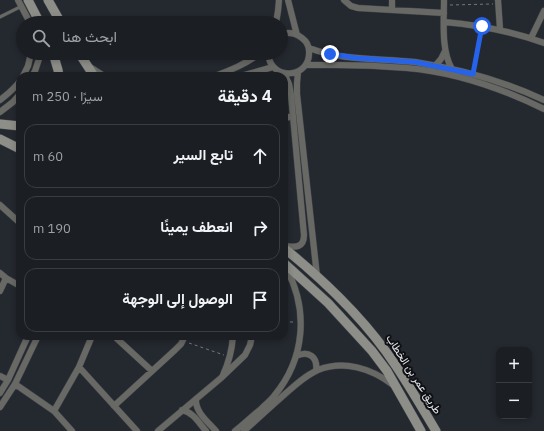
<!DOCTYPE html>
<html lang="ar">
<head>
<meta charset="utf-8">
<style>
  body { margin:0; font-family:"IBM Plex Sans",Vazirmatn,sans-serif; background:#282b30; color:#f1f3f6; direction:rtl }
  .controls { position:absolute; right:12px; bottom:12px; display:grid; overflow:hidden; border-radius:8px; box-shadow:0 2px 6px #0003 }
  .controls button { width:36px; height:36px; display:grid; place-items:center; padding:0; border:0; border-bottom:1px solid #393c41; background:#1b1e23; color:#f1f3f6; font:20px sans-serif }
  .stop { position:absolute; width:12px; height:12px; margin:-9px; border:3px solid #2563eb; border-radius:50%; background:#fff }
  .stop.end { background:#2563eb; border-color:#fff; box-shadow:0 1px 4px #0008 }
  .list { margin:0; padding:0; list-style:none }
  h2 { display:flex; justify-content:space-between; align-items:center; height:52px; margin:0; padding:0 16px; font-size:17px }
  h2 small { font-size:13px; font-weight:400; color:#a0a2a6 }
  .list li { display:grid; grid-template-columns:26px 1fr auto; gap:12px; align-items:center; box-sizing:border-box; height:64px; margin:0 8px 8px; padding:0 8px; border:1px solid #393c41; border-radius:12px }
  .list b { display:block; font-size:15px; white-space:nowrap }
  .list em { font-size:13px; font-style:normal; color:#a0a2a6 }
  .icon { flex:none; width:22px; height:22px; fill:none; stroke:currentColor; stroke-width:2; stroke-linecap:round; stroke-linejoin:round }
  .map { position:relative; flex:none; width:544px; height:431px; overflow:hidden; direction:ltr }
  .search { position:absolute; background:#1b1e23; box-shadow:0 2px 6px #0003; left:16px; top:16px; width:272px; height:44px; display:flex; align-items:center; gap:10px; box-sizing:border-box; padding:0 14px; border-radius:22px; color:#a0a2a6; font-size:15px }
  .panel { position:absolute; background:#1b1e23; box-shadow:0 2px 6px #0003; left:16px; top:72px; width:272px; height:268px; border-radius:12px; direction:rtl }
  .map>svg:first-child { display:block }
</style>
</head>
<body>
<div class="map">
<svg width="544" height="431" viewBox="0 0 544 431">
  <rect width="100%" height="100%" fill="#24282f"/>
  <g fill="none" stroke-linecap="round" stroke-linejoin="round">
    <g stroke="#3f4349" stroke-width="4">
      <path id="lane" d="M0,17l22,-11"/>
    </g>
    <g stroke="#3f4349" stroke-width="7">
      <path id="street" d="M18,0l10,19 1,4
        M288,0l9,35
        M344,0l7,6 7,2 86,5
        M392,0v10
        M444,0c0,21 -3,51 8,69
        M498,0l2,29
        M444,22c35,3 67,9 100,21
        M276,23l2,-12 1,-11
        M531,38l13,-27
        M309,48c34,13 70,10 106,14 45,7 88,19 129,38
        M268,53c2,29 43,26 41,-2 0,-5 -3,-10 -7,-13 -6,-5 -14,-6 -21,-4
        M306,65c10,0 20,0 30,0 24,0 47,1 71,3 47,4 94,20 137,41
        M435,66l6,-7 4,-8
        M90,67l14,9
        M298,72l-1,11v11l20,182
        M23,76l5,-10 3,-13
        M32,76l3,-5 6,-18
        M215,76c16,-6 31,-12 45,-23
        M241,76l32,-9
        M0,100c8,-6 14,-11 20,-19
        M0,112l13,-10 7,-8
        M284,118l9,-2
        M0,205l20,18
        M284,246c10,1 20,3 20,-11l-13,-140 -2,-11 -5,-11
        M0,273l6,5 14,8
        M0,291l6,-13
        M114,336l38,35
        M296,356c13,-6 22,1 20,15
        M79,367l58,64
        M223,375c6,-13 9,-25 10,-39
        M0,376l8,4
        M15,384l39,27 18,20
        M0,393l8,-13 20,-44
        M196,399c-1,13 12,23 20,32
        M114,406l61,-56 6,-6 4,-8
        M0,407l15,-23 23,-48
        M182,410c11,2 17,13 24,21
        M54,411l25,-44 13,-31
        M158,431l63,-53 24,-23 5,-10 2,-9
        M235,431c9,-7 17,-15 26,-22 4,-4 9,-8 13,-13 31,-37 35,-86 12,-128
        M244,431c11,-10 21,-19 32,-29 13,-11 26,-25 42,-32 26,-10 53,-2 75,15"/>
    </g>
    <g stroke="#3f4349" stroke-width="10">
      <path id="secondary" d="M28,0l12,23
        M48,0l13,23
        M53,53l5,17 1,6
        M79,53l15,23
        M0,124l20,2
        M0,139l20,10
        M284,248c42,34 82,72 112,118 14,21 27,43 40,65
        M284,263l44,40 44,48 15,20 34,60"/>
    </g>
    <path stroke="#73777d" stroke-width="1" stroke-dasharray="3 3" stroke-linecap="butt" d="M450,5l43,-1
      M474,69l7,-36
      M284,322h10
      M189,343l35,12"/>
    <use href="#lane" stroke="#686965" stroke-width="3"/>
    <use href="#street" stroke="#686965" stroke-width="6"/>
    <use href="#secondary" stroke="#8d8e88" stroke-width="9"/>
  </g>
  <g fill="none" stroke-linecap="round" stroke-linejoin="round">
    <path stroke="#2563eb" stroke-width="5" d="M330,54l26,4 59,4 58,12 9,-48"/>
  </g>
  <g text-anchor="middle" stroke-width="4" stroke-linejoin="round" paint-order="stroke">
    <g font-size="11" fill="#e3e6eb" stroke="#0f1014">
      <text transform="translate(414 374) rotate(57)" y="4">طريق عمر بن الخطاب</text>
    </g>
  </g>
</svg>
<div class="controls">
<button>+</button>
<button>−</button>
</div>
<div class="stop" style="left:482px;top:26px"></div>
<div class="stop end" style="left:330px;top:54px"></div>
<div class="search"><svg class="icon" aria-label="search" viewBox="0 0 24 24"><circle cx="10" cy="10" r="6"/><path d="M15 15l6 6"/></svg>ابحث هنا</div>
<section class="panel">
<h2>4 دقيقة<small>سيرًا · 250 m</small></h2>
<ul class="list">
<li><svg class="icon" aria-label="ahead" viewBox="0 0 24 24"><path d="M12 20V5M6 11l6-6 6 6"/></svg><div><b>تابع السير</b></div><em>60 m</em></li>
<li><svg class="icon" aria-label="right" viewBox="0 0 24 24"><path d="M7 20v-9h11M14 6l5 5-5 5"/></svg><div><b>انعطف يمينًا</b></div><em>190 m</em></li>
<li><svg class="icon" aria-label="arrive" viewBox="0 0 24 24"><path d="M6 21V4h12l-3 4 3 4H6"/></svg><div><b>الوصول إلى الوجهة</b></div></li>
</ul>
</section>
</div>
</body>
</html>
